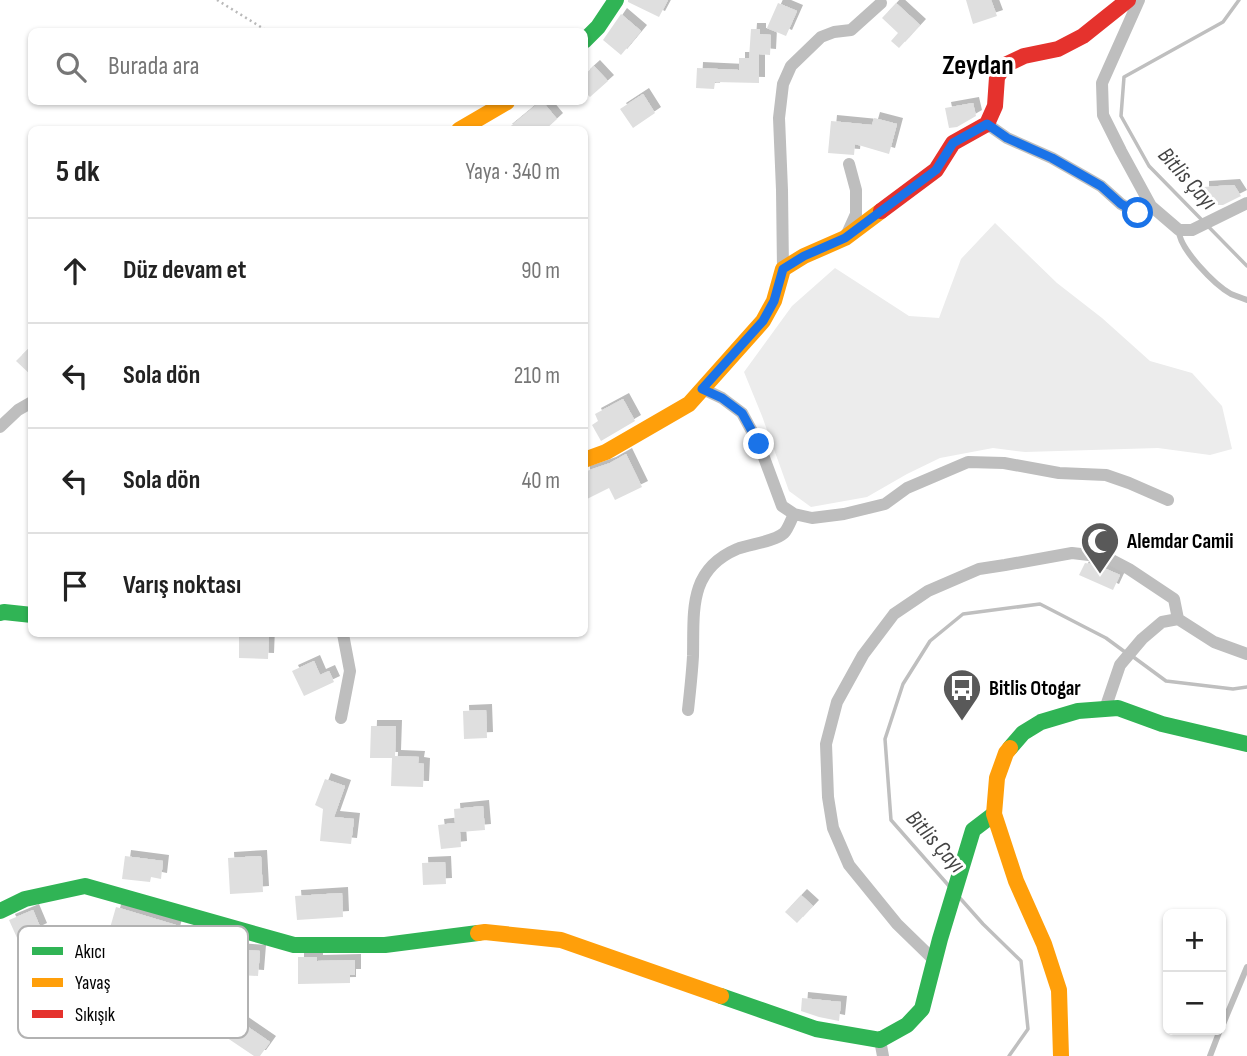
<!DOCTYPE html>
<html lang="tr">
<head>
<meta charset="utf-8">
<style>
  body { margin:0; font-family:"Sofia Sans Condensed",sans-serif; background:#f2f2f2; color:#222 }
  .controls { position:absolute; right:21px; bottom:21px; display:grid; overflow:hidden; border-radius:10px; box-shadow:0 2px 5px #0004 }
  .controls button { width:63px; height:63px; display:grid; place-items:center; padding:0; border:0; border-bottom:2px solid #e0e0e0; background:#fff; color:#222; font:35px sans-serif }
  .stop { position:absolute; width:21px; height:21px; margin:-16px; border:5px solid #1a73e8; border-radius:50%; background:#fff }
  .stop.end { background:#1a73e8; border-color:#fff; box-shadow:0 2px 7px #0008 }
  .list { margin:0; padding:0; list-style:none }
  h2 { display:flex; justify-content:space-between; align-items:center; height:91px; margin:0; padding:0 28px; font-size:30px }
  h2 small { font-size:23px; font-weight:400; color:#767676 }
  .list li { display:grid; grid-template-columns:46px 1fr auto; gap:21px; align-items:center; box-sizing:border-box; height:105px; padding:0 28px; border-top:2px solid #e0e0e0 }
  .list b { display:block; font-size:26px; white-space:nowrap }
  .list em { font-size:23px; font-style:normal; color:#767676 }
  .icon { flex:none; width:38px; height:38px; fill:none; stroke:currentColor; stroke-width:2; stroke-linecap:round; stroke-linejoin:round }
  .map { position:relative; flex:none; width:1247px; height:1056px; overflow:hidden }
  .search { position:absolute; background:#fff; box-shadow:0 2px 5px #0004; left:28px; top:28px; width:560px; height:77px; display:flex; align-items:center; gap:18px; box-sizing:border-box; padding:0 24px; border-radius:10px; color:#767676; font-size:26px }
  .panel { position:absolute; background:#fff; box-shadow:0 2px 5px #0004; left:28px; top:126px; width:560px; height:511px; border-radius:10px }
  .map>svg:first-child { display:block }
</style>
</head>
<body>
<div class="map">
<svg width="1247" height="1056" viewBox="0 0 1247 1056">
  <defs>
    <filter id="shadow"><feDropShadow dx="6" dy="-6" stdDeviation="0" flood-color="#0004"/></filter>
  </defs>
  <rect width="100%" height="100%" fill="#fff"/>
  <path fill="#ececec" d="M995,223l62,60 45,35 48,43 42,12 30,33 10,43 -22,6 -52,-7 -133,4 -32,-4 -53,10 -33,16 -40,23 -56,10 -22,-16 -27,-75 -18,-44 48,-66 43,-38 74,48 30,2 22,-59z"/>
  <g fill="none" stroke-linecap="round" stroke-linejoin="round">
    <path stroke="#bfbfbf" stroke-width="3.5" d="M1239,0l-16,22 -99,55 -3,39 28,50 98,100
      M1132,656l34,25 67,8 14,-2
      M949,886l-58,-66 -6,-81 18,-55 27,-43 33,-27 77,-10 66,34 19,14
      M959,897l24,27 38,37 7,68 -19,27"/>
  </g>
  <path fill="#dfdfdf" filter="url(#shadow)" d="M628,0h40l-9,17 -31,-15z
    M966,0h25l6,16 -24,8z
    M778,3l19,8 -11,25 -19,-8z
    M896,3l24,22 -21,23 -8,-7 7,-8 -16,-15z
    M621,14l20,17 -20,24 -18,-15z
    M751,29h9v5l11,1 -1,20 -11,-1v29l-44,-1 -1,7 -18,-1 1,-20 42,2v-12h10z
    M594,66l14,15 -18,16 -6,-6v-16z
    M643,94l12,19 -22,15 -13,-19z
    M540,102h3l14,17 -12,11h-39z
    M973,103l3,13 -19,11 -8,1 -4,-20z
    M874,118l23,6 -8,30 -34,-10 -1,11 -26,-2 3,-32 41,4z
    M1234,185l7,11 -18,9h-20v-18z
    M32,345v31l-16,-15z
    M623,399l12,22 -34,20 -9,-16 6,-4 -3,-7z
    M626,454l16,33 -27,13 -6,-12 -22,11 -3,-6v-21l26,-9z
    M1085,563l12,2 23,10 -7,15 -34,-15z
    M239,634h30l-1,25 -29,-1z
    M314,661l6,14 9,-4 5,11 -30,14 -12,-25z
    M486,710l1,28 -23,1 -1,-28z
    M371,726h25l-1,30 24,1 -1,6 6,1 -1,23 -32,-1 1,-28h-22z
    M325,779l20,7 -11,31 20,2 -3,25 -31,-3 3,-32 -8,-4z
    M483,806l2,24 -25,2 1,15 -20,2 -3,-24 17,-2 -1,-14z
    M125,856l38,5 -2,18 -10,-2 -1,5 -28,-3z
    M261,856l2,36 -33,2 -2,-36z
    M445,862l1,22 -23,1 -1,-22z
    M342,893l1,24 -46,3 -2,-24z
    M801,895l12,11 -16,17 -12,-11z
    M116,907l60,18 -8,30 -40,-11 1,-3 -21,-6z
    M33,910l8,19 -23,11 -9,-20z
    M202,932l22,6 -2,10 38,3 -2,25 -33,-2 -30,-6z
    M298,957h19v4l38,-1v15h-5v8l-52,1z
    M802,998l39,4 -2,19 -20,-4 -18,-6z
    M223,999l20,14 -5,7 32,22 -10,14h-6l-46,-31 5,-8 -10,-7 6,-9 8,6z"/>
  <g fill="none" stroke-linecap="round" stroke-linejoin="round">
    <path stroke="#b9b9b9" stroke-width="2.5" stroke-dasharray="2 3.5" stroke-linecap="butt" d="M217,0l52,32"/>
    <path stroke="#bebebe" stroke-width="6" d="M1179,230c-1,18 36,55 52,64 5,2 11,4 16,6
      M1221,1029l26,-62
      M1210,1056l10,-26"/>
    <path stroke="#bebebe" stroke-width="12" d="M1139,0l-37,83 1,32 18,36 30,55 28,24h13l55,-27
      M987,124l20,14 45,20 49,28 20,18 16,9 14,-7
      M847,234l9,-20v-24l-7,-26
      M783,269l-1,-79 -3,-72 4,-34 8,-18 30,-29 13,-5 17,-2 30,-27
      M703,389l19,9 20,15 17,31 23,62 12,8 18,4 32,-4 41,-10 22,-16 61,-26 36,1 55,10 47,2 23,8 39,17
      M0,427l18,-17 14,-8
      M1105,709l15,-44 22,-26 20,-17 16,-3 36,23 33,12
      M688,710c2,-18 4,-36 5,-54 1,-45 -5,-86 44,-107 13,-5 37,-7 47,-16 4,-4 7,-13 10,-19
      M341,718l9,-47 -7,-37
      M934,960l-37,-36 -48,-59 -16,-37 -5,-31 -2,-53 11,-42 26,-47 31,-41 34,-23 51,-22 26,-4 67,-12 34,4 23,12 45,30 4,20
      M880,1040l3,16"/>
    <path stroke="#30b455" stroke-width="16" d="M584,41l14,-14 18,-27
      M0,613l4,-1 28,3
      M1010,748l13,-15 18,-11 37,-11 40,-3 44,16 85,20
      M0,911l25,-12 60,-13 209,59h91l93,-12
      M721,996l95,33 64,11 27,-15 15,-16 18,-70 33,-109 21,-16"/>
    <path stroke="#ff9f0a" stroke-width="16" d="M459,130l48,-28
      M584,460l22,-8 83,-48 74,-83 11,-20 9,-32 21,-13 41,-18 36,-27
      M1010,748l-4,5 -9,25 -3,36 22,67 28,63 15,46 2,66
      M478,933l7,-1 76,8 160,56"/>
    <path stroke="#e5322d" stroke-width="16" d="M881,211l55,-41 17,-27 34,-19 8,-18 2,-29 8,-12 19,-9 34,-7 25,-13 45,-36"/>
  </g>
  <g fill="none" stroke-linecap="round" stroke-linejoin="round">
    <path stroke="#1a73e8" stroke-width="9" d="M759,444l-17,-31 -20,-15 -20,-9 61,-68 11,-20 9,-32 21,-13 41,-18 91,-68 17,-27 34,-19 20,14 45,20 49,28 20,18 17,9"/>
  </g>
  <defs>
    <g id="mosque-pin" transform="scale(2.0125)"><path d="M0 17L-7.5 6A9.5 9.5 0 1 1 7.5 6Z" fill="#595959" stroke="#fff"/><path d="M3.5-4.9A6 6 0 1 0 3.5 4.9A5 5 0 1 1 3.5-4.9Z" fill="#fff"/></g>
    <g id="bus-pin" transform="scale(2.0125)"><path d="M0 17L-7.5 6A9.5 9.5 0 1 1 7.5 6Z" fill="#595959" stroke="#fff"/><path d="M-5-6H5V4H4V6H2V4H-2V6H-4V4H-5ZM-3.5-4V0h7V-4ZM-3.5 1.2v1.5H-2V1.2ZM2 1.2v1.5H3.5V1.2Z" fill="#fff"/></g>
  </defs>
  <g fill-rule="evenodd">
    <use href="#mosque-pin" x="1100" y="541"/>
    <use href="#bus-pin" x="962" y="688"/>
  </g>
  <g text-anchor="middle" stroke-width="6" stroke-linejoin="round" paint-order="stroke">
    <g font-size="21" font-weight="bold" fill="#000" stroke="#fff" text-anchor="start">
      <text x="1127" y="548">Alemdar Camii</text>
      <text x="989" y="695">Bitlis Otogar</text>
    </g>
    <g font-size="23" font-style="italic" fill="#444" stroke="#fff">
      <text transform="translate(1188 178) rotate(48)" y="8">Bitlis Çayı</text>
      <text transform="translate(936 841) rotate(48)" y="8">Bitlis Çayı</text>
    </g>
    <g font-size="28" font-weight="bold" fill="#000" stroke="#fff">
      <text x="978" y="74">Zeydan</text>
    </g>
  </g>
  <rect x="18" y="926" width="230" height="112" rx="10" fill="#fff" stroke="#b2b2b2" stroke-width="2"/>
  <rect x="32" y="947" width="31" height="8" fill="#30b455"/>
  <rect x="32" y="978" width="31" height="9" fill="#ff9f0a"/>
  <rect x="32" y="1010" width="31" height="8" fill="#e5322d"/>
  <g font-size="19" fill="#000">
    <text x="75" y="958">Akıcı</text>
    <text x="75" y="989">Yavaş</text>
    <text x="75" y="1021">Sıkışık</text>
  </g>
</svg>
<div class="controls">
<button>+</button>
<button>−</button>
</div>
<div class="stop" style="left:1138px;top:213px"></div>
<div class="stop end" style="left:759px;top:444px"></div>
<div class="search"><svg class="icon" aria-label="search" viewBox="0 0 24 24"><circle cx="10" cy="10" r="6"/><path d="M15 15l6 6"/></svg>Burada ara</div>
<section class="panel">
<h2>5 dk<small>Yaya · 340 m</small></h2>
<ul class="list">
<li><svg class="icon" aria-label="ahead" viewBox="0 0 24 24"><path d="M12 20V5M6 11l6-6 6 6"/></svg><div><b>Düz devam et</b></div><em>90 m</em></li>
<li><svg class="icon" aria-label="left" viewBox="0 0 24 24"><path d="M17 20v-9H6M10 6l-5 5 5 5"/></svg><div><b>Sola dön</b></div><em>210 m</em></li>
<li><svg class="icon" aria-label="left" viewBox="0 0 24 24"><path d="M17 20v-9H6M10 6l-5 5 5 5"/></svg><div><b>Sola dön</b></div><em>40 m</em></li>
<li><svg class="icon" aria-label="arrive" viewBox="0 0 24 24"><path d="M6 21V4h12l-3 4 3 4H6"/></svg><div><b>Varış noktası</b></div></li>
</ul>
</section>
</div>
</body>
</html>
